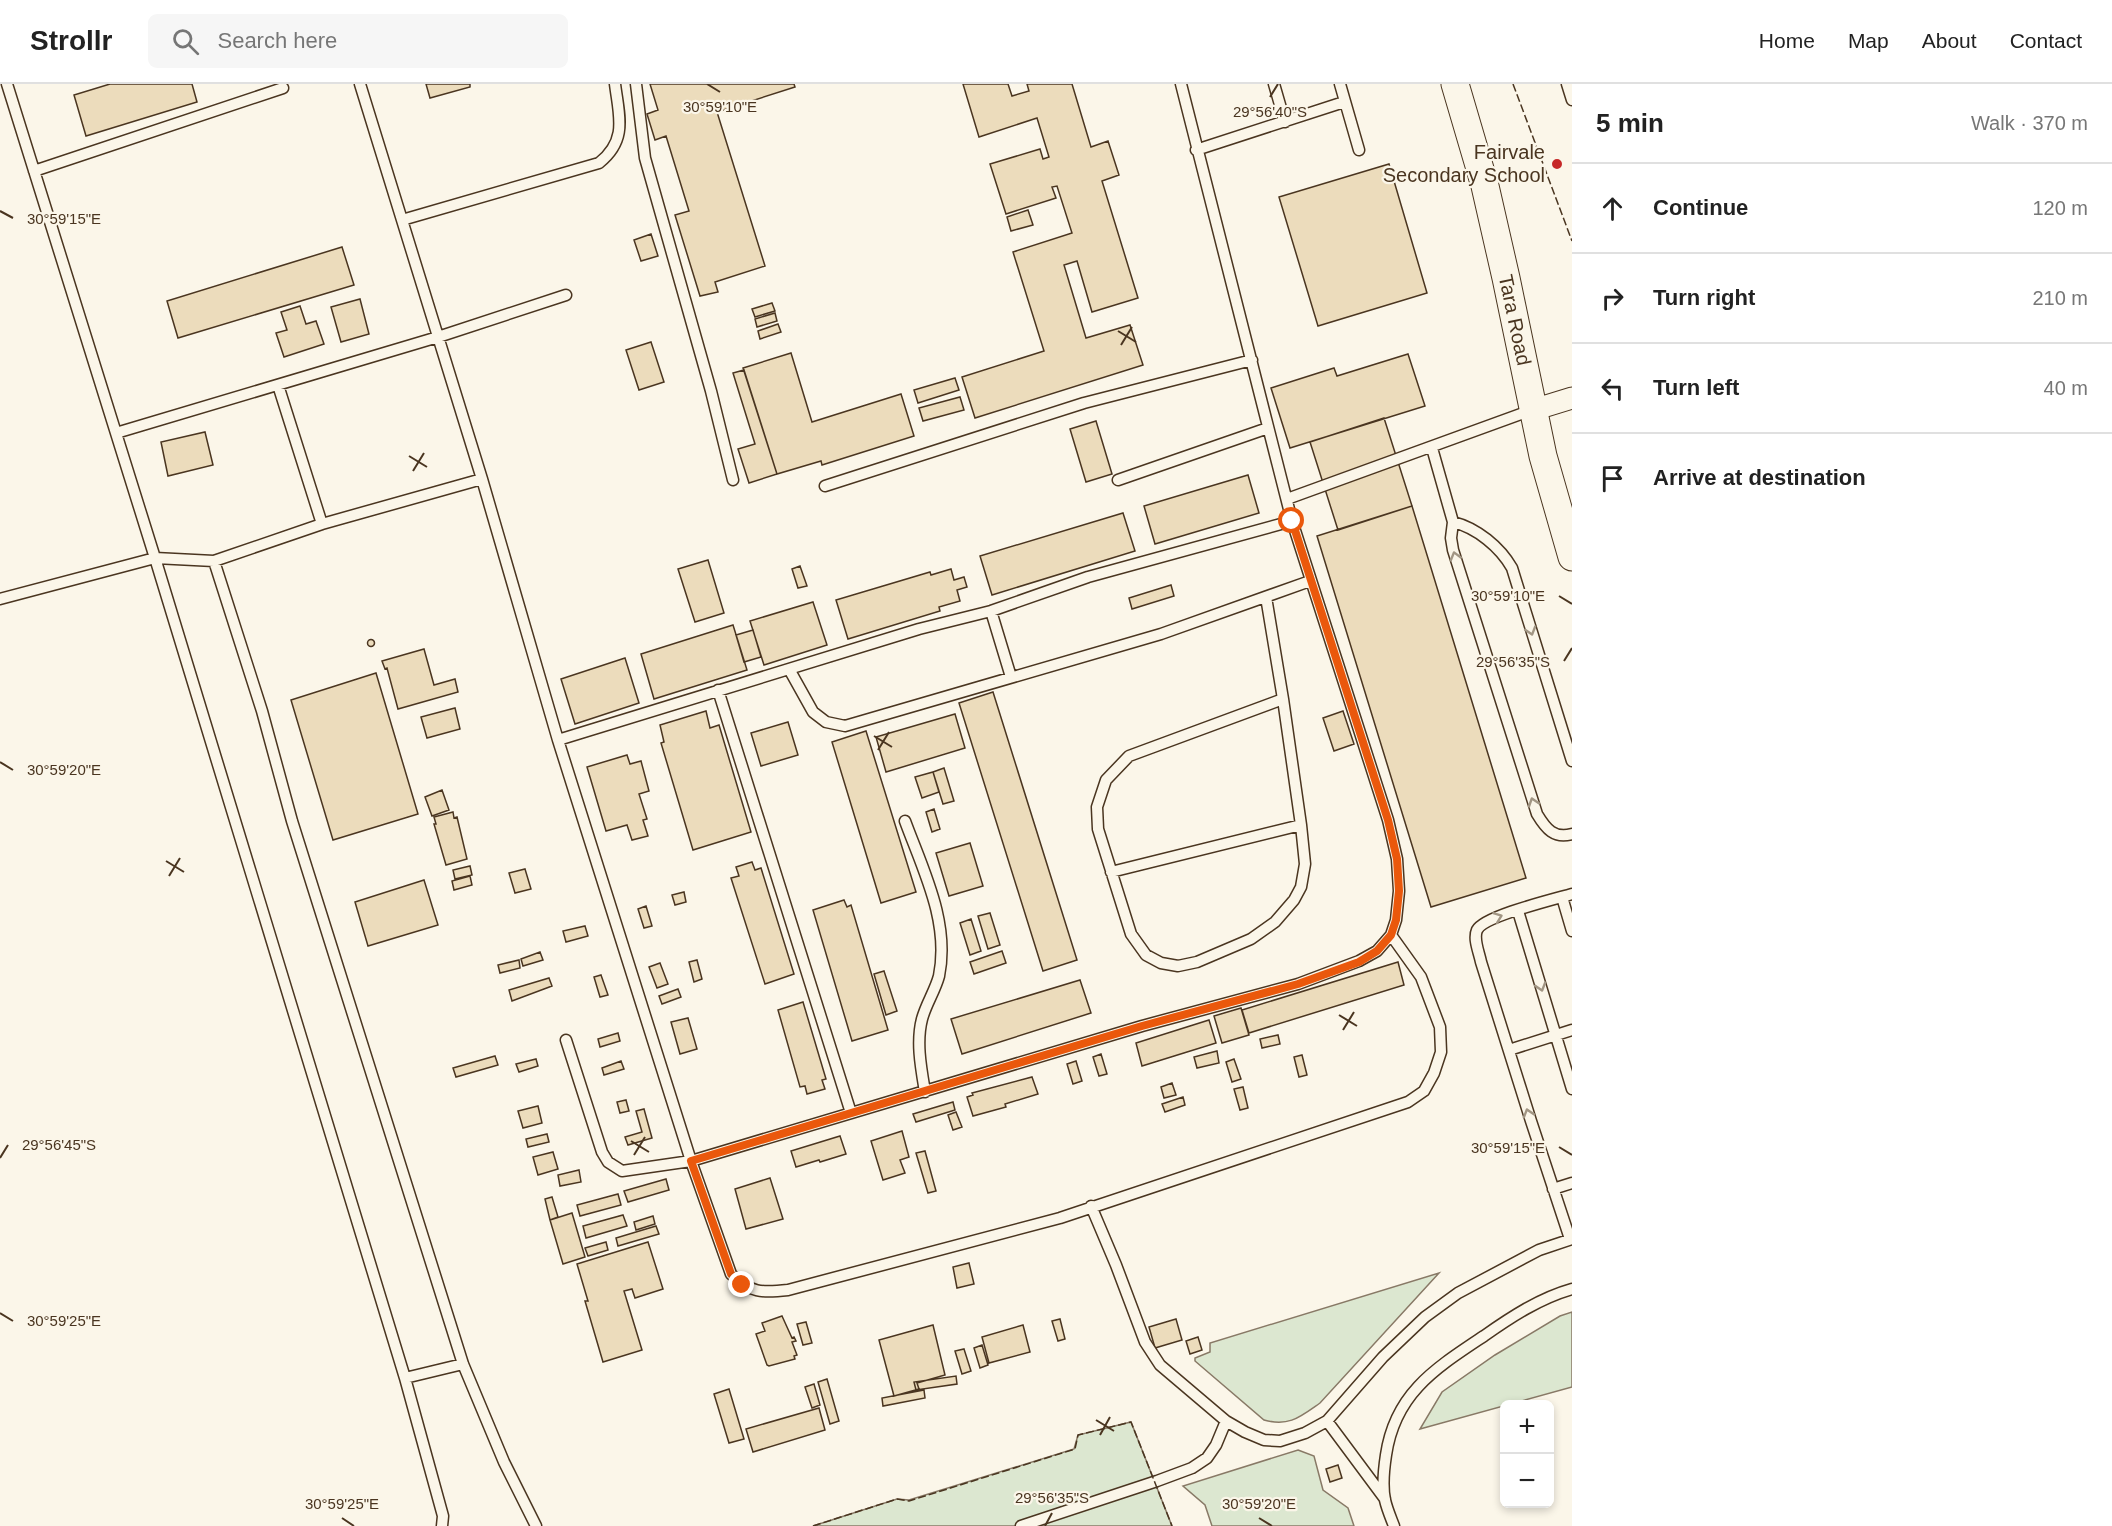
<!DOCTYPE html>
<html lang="en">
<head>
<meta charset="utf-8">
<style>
  body { margin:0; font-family:Helvetica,sans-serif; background:#f6f6f6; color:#222 }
  .controls { position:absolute; right:18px; bottom:18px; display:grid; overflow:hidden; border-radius:9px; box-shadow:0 3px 9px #0003 }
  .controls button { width:54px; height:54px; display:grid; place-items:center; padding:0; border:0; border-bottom:2px solid #e0e0e0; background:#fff; color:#222; font:30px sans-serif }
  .stop { position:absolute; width:18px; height:18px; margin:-14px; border:4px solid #ea580c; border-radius:50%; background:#fff }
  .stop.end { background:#ea580c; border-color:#fff; box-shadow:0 2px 6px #0008 }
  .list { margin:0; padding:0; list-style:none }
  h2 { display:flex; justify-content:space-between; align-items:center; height:78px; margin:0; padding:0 24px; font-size:26px }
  h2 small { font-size:20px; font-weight:400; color:#767676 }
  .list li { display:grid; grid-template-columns:39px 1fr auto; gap:18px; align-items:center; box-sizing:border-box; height:90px; padding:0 24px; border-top:2px solid #e0e0e0 }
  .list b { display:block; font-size:22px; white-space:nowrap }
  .list em { font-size:20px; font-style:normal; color:#767676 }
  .icon { flex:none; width:33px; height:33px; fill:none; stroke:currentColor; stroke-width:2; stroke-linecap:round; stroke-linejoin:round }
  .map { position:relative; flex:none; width:1572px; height:1442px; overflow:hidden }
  header { display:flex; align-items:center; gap:36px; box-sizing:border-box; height:84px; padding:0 30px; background:#fff; border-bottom:2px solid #e0e0e0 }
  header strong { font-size:28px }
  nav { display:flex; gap:33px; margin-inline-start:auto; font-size:21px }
  .search { width:420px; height:54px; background:#f6f6f6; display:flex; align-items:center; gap:15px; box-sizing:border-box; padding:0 21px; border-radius:9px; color:#767676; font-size:22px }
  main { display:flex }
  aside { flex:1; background:#fff }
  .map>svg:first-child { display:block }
</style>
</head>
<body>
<header>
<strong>Strollr</strong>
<div class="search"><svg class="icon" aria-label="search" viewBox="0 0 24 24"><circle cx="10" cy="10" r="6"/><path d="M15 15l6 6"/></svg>Search here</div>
<nav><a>Home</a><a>Map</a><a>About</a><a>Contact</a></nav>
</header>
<main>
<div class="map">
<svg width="1572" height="1442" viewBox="0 0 1572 1442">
  <rect width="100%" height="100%" fill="#fbf6e9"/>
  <path fill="#dce7d0" stroke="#887966" stroke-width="1.5" d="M1439,1189l-119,130c-20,14 -31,24 -56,17l-69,-59v-3l15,-6v-9z
    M1572,1228v75l-152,42 22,-37 53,-37 65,-39z
    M1131,1338l41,104h-359l84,-27 12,1 165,-51 4,-14z
    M1298,1366l16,6 9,34 25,18 6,18h-142l-7,-21 -22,-19z"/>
  <path fill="#ecdcbc" stroke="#4a3520" stroke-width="1.5" d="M110,0h82l5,18 -111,34 -12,-41z
    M426,0h44v3l-40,11z
    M650,0h144l1,3 -78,25 48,154 -50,16 3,10 -18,4 -25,-81 14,-4 -23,-75 -11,4 -8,-26 11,-4z
    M963,0h45l4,12 17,-5 -2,-7h45l19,63 17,-6 11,34 -17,6 36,117 -46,14 -15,-51 -13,4 22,73 44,-13 13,40 -168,53 -13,-41 82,-26 -31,-99 59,-19 -15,-47 -5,1 4,11 -50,16 -16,-50 50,-15 3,10 6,-2 -12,-39 -58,19z
    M1389,80l38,129 -109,33 -39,-129z
    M1028,126l5,15 -22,6 -4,-14z
    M651,150l7,22 -17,5 -7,-21z
    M342,163l12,38 -176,53 -11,-37z
    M360,215l9,35 -28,8 -10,-35z
    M772,219l3,8 -20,6 -3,-8z
    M300,222l6,18 10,-3 8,23 -40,13 -8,-24 11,-3 -6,-18z
    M775,229l2,8 -20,6 -2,-8z
    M778,240l3,8 -21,7 -2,-8z
    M651,258l13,40 -25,8 -13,-40z
    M791,269l21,69 89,-28 13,42 -92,29 -1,-4 -44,13 -34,-106z
    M1408,270l17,52 -135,42 -19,-60 63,-20 3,8z
    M744,286l33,104 -28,9 -11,-34 17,-5 -22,-71z
    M955,294l4,12 -41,13 -4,-13z
    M960,313l4,13 -41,11 -4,-13z
    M1384,334l28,88 -74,24 -28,-88z
    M1096,337l16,53 -26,8 -16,-53z
    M205,348l8,33 -45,11 -7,-34z
    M1248,391l11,38 -104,31 -11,-38z
    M1412,422l114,372 -95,29 -114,-371z
    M1123,429l12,38 -143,44 -12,-39z
    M708,476l16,53 -29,9 -17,-53z
    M800,482l7,20 -9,2 -6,-19z
    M951,485l3,11 10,-3 3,10 -10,3 3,11 -21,6 1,4 -92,28 -12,-39 94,-28 1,3z
    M1171,501l3,11 -42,13 -3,-11z
    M813,518l14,43 -63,20 -14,-44z
    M733,541l14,45 -93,29 -13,-45z
    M753,546l8,27 -17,5 -8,-27z
    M367.5 559a3.5 3.5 0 1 1 7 0a3.5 3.5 0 1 1-7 0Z
    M424,565l10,36 21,-6 3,13 -60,17 -11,-41 -2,1 -3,-8z
    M625,574l14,45 -64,21 -14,-45z
    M376,589l42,141 -85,26 -42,-140z
    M993,608l84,268 -34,11 -84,-268z
    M455,624l5,21 -33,9 -6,-21z
    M706,627l4,17 9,-3 32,107 -58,18 -32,-107 3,-1 -4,-17z
    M1343,627l11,33 -20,7 -11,-33z
    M955,630l10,34 -79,24 -10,-35z
    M788,638l10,33 -37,11 -10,-33z
    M866,647l50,161 -35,11 -49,-161z
    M627,671l3,9 11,-3 8,30 -10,3 8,25 -4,1 5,16 -16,4 -5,-15 -21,6 -19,-64z
    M944,684l10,33 -11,3 -10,-32z
    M933,688l6,20 -17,6 -7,-21z
    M442,706l7,20 -17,6 -7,-19z
    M934,725l6,20 -8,3 -6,-20z
    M453,728l1,6 3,-1 10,42 -21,6 -12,-41h2l-2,-7z
    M970,759l13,43 -34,10 -13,-43z
    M752,778l3,8 6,-2 33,106 -29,10 -34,-106 8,-2 -3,-9z
    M470,782l2,9 -17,4 -2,-9z
    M525,785l6,20 -16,4 -6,-20z
    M470,792l2,9 -18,5 -2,-9z
    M424,796l14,45 -70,21 -13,-44z
    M684,808l2,10 -11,3 -3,-10z
    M844,816l3,7 4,-2 37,125 -36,11 -39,-131z
    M646,822l6,20 -8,2 -6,-19z
    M990,829l10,32 -12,4 -10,-33z
    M971,835l10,32 -11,4 -10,-32z
    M585,842l3,10 -22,6 -3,-11z
    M1002,867l4,12 -32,11 -4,-12z
    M540,868l3,8 -20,6 -2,-7z
    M519,876l1,8 -20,5 -2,-8z
    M697,876l5,19 -8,3 -5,-20z
    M1398,878l6,23 -155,48 -7,-23z
    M660,879l8,21 -11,4 -8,-21z
    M884,887l13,40 -11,4 -12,-41z
    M601,891l7,20 -8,2 -6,-20z
    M549,894l3,8 -40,15 -3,-11z
    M1080,896l11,33 -129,41 -11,-35z
    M678,905l3,8 -19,7 -3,-8z
    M803,918l23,77 -4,1 3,9 -18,5 -2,-8 -5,1 -22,-77z
    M1241,924l8,27 -27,8 -8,-27z
    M688,934l9,31 -17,5 -9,-32z
    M1209,936l7,23 -74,23 -6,-23z
    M618,949l2,8 -20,6 -2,-8z
    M1278,951l2,9 -18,4 -2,-9z
    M1217,967l2,12 -22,5 -3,-11z
    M1101,970l6,20 -8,2 -6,-19z
    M1302,971l5,20 -8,2 -5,-20z
    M495,972l3,9 -42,12 -3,-9z
    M536,975l2,7 -19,6 -3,-8z
    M1234,975l7,20 -9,3 -6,-20z
    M621,977l3,8 -20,6 -2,-7z
    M1076,977l6,20 -9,3 -6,-20z
    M1032,993l6,17 -33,10 1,3 -33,9 -6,-19 6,-2 -1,-2z
    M1172,999l4,12 -12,3 -3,-11z
    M1243,1003l5,21 -8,2 -6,-21z
    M1183,1013l2,8 -20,7 -3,-8z
    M626,1016l3,11 -9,2 -3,-11z
    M953,1018l2,8 -39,12 -3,-8z
    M538,1022l4,17 -19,5 -5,-17z
    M644,1025l8,29 -24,7 -3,-8 17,-5 -6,-21z
    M956,1028l6,15 -9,3 -5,-15z
    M902,1047l7,26 -9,3 5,13 -22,7 -12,-39z
    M547,1050l2,8 -21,5 -2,-8z
    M840,1052l6,18 -26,8 -1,-2 -23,7 -5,-16z
    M925,1067l11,40 -8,2 -12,-40z
    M553,1068l5,17 -20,6 -5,-18z
    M579,1086l2,12 -21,4 -2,-11z
    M770,1094l13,41 -37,10 -11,-40z
    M666,1095l3,11 -41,12 -4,-11z
    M618,1110l3,11 -41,11 -3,-11z
    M552,1113l6,20 -8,3 -5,-21z
    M572,1129l13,44 -22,7 -13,-44z
    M623,1131l4,11 -41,12 -3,-12z
    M653,1132l2,8 -19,6 -2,-8z
    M656,1142l3,8 -41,12 -2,-8z
    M606,1158l2,8 -20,6 -3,-8z
    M648,1158l15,47 -28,9 -3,-9 -8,2 18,59 -39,12 -18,-61h3l-11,-37z
    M969,1179l5,21 -17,4 -4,-21z
    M782,1232l10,22 2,-1 2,4 -4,1 5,13 -3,1 1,3 -26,7 -2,-1 -11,-31 9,-3 -3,-8z
    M1060,1235l5,20 -7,2 -6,-20z
    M1176,1235l6,21 -27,8 -6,-21z
    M806,1238l6,21 -9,2 -6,-21z
    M933,1241l12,50 -28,8 2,6 -25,7 -15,-56z
    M1023,1241l7,27 -41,11 -7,-26z
    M1198,1253l4,13 -12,4 -4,-13z
    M982,1261l6,20 -8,3 -6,-20z
    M964,1265l7,22 -9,3 -7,-23z
    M956,1292l1,8 -41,6 -2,-8z
    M827,1295l12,42 -9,3 -12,-42z
    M814,1300l6,21 -8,3 -7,-21z
    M729,1305l15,50 -15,4 -15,-49z
    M924,1306l1,8 -42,8 -1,-8z
    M819,1324l6,22 -72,22 -7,-23z
    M1338,1381l4,13 -12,4 -4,-13z"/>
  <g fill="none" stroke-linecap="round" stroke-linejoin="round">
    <g stroke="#4a3520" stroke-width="13">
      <path id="service" d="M7,0l148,474 250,820 38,138 -1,10
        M360,0l122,395 76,261 133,421 40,113c20,19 30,19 57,16l272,-72 348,-116 16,-11 10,-18 7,-21 -1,-25 -19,-50 -30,-42
        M636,0l9,74 66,233 22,89
        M1274,0l11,38
        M1340,0l19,66
        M1567,0l5,16
        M1196,66l148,-48
        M34,87l249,-83
        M402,136l197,-57c29,-23 20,-47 16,-79
        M278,301l44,139
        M116,349l322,-96 128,-42
        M1432,364l21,74 -2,16 2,12 84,264c9,15 17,25 35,20
        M1118,396l150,-52
        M825,402l259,-83 168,-43
        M1287,415l245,-89
        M1453,438c24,6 47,25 59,46l60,193
        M214,477l48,150 30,110 171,543 41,98 32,64
        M1266,513l17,102 18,126 4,39 -4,23 -7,13 -19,22 -24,17 -54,23 -19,4 -17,-3 -15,-8 -15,-21 -33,-105 -1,-22 9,-27 23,-24 154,-57
        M0,515l155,-41 59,3 108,-37 160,-45
        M991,527l20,66
        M789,585l24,43 13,10 19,4 316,-92 149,-53
        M718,606l133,423
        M558,656l361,-111 72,-18 97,-34 204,-56
        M905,737c18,49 45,101 34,155 -4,15 -13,28 -17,43 -6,23 -1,49 3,73
        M1111,788l190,-47
        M1562,813l10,34
        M1518,827l54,178
        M566,956l36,112 6,10 14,9 69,-10 451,-135 156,-42 61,-23 18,-10 14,-16 5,-15 3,-29 -2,-32 -9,-39 -96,-299 -111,-437
        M1509,966l63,-20
        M1553,1105l19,-6
        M1091,1122l25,59 29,77 15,23 66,56 19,11 19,8 16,1 25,-8 22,-12 56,-64 42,-40 33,-24 81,-43 33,-11
        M1570,1155l-39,-118 -50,-159c-2,-10 -8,-23 -4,-32 7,-14 78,-31 95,-36
        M405,1294l58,-14
        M1327,1337l58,78
        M1021,1442l136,-45 35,-13 15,-10 9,-13 10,-24
        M1394,1442c-3,-8 -7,-17 -9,-26 -3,-14 -1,-32 1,-45 9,-62 50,-87 98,-119 27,-19 56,-38 88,-47"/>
    </g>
    <g stroke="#4a3520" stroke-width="23">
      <path id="minor" d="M1533,326l39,-12"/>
    </g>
    <g stroke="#4a3520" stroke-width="29">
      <path id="tertiary" d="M1455,0l30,102 21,92 37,178 29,101"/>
    </g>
    <use href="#service" stroke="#fbf6e9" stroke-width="10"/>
    <use href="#minor" stroke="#fbf6e9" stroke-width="21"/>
    <use href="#tertiary" stroke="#fbf6e9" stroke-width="27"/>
    <path stroke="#4a3520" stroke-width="1.5" stroke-dasharray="8 3" stroke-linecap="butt" d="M1513,0l59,157
      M813,1442l84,-27 12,2 166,-52 3,-14 53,-13 41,104"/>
  </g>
  <defs><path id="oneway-chevron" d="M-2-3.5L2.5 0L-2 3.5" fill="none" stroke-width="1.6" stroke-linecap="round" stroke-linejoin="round" transform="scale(1.5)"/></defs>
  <g stroke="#a29684">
    <use href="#oneway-chevron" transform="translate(1455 472) rotate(-106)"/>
    <use href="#oneway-chevron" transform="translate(1531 547) rotate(73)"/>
    <use href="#oneway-chevron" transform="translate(1533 718) rotate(-108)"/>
    <use href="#oneway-chevron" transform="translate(1498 833) rotate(-21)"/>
    <use href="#oneway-chevron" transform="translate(1541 903) rotate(73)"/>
    <use href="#oneway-chevron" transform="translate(1528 1029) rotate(-107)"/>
  </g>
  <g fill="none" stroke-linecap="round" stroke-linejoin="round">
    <path stroke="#ea580c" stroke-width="8" d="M742,1201l-11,-11 -40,-113 451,-135 156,-42 61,-22 18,-11 14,-16 5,-15 3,-29 -2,-32 -9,-39 -96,-299"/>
  </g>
  <path fill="none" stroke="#4a3520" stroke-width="2" d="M707,0l13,8M1270,13l8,-13M0,127l13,7M1118,247l18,11M1121,261l11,-18M409,372l18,11M413,387l11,-18M1559,512l13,8M1564,577l8,-13M874,652l18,11M878,666l11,-18M0,678l13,8M166,777l18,11M169,792l11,-18M1339,931l18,11M1343,946l11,-18M631,1057l18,11M1559,1063l13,8M634,1071l11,-18M0,1074l8,-13M0,1229l13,8M1096,1336l18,11M1100,1351l10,-18M342,1434l12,8M1259,1434l13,8M1045,1442l7,-13"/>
  <circle fill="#c62828" stroke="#fbf6e9" stroke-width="2" cx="1557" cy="80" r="6"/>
  <g text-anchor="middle" stroke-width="4.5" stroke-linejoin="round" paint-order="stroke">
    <g font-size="20" fill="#4a3520" stroke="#fbf6e9" text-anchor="end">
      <text x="1545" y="75">Fairvale<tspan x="1545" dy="23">Secondary School</tspan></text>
    </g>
    <g font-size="20" fill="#4a3520" stroke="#fbf6e9">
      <text transform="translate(1515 236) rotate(78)" y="7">Tara Road</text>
    </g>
  </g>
  <g font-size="15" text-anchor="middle" fill="#4a3520" stroke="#fbf6e9" stroke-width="4.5" stroke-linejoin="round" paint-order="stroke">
    <text x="720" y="28">30°59'10"E</text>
    <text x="1270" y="33">29°56'40"S</text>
    <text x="64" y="140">30°59'15"E</text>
    <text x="1508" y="517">30°59'10"E</text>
    <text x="1513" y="583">29°56'35"S</text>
    <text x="64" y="691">30°59'20"E</text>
    <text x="59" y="1066">29°56'45"S</text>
    <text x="1508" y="1069">30°59'15"E</text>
    <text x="64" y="1242">30°59'25"E</text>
    <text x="1052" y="1419">29°56'35"S</text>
    <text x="342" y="1425">30°59'25"E</text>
    <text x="1259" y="1425">30°59'20"E</text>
  </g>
</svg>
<div class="controls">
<button>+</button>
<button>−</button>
</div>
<div class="stop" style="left:1292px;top:437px"></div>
<div class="stop end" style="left:742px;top:1201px"></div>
</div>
<aside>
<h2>5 min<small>Walk · 370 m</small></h2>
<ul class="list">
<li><svg class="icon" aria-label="ahead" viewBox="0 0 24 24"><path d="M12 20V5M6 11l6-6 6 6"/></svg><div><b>Continue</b></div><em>120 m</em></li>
<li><svg class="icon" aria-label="right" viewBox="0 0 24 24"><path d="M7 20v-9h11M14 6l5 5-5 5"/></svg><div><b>Turn right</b></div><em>210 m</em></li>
<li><svg class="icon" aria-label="left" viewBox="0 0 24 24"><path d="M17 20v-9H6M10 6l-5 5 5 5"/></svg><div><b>Turn left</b></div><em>40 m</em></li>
<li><svg class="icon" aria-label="arrive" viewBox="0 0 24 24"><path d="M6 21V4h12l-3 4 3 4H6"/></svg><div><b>Arrive at destination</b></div></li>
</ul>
</aside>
</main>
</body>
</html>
